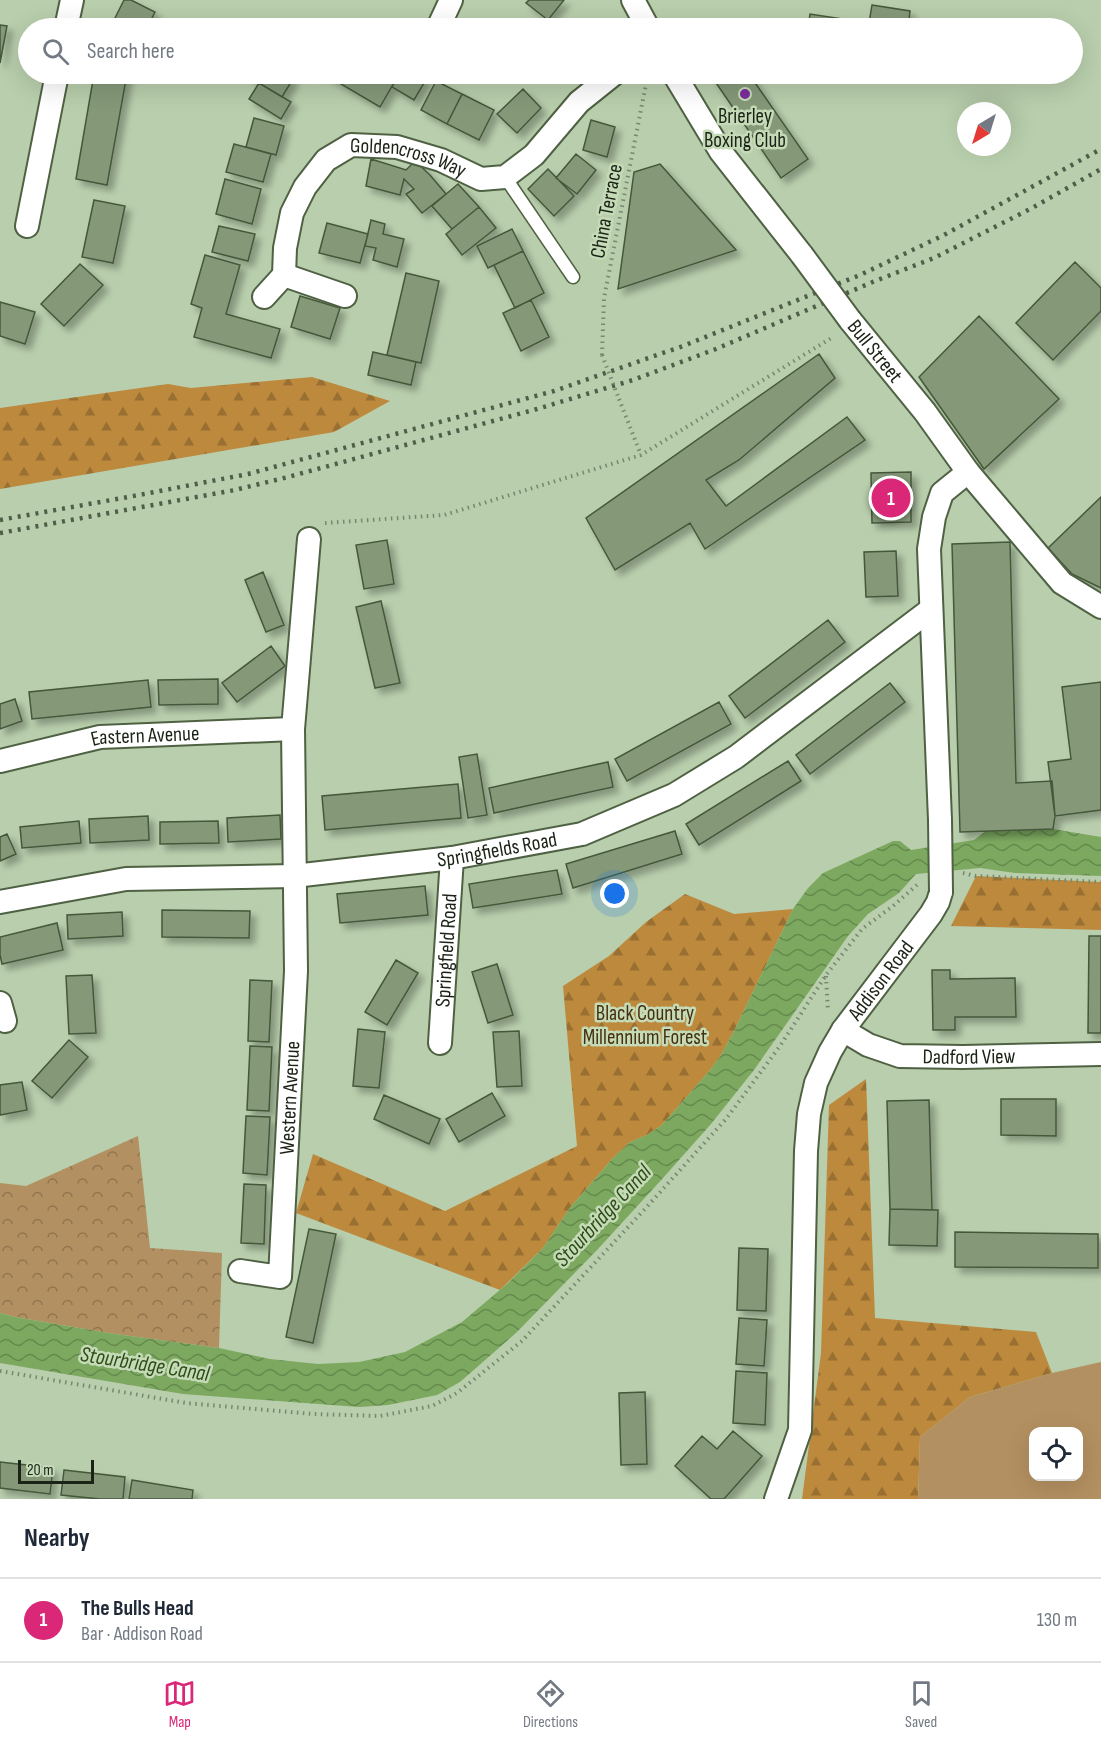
<!DOCTYPE html>
<html lang="en">
<head>
<meta charset="utf-8">
<style>
  body { margin:0; font-family:"Sofia Sans Condensed",sans-serif; background:#f6f6f7; color:#1f2937 }
  .controls { position:absolute; right:18px; bottom:18px; display:grid; overflow:hidden; border-radius:12px; box-shadow:0 6px 24px #0002 }
  .controls button { width:54px; height:54px; display:grid; place-items:center; padding:0; border:0; border-bottom:2px solid #e0e1e3; background:#fff; color:#1f2937; font:30px sans-serif }
  .compass { position:absolute; left:957px; top:102px; width:54px; height:54px; border-radius:50%; background:#fff; box-shadow:0 6px 24px #0002; rotate:218deg }
  .scale { position:absolute; left:18px; bottom:15px; width:76px; box-sizing:border-box; padding-left:6px; border:3px solid #1b2316; border-top:0; font-size:16px; line-height:21px; white-space:nowrap; color:#1b2316; -webkit-text-stroke:4px #c5dbb8; paint-order:stroke }
  .you { position:absolute; left:615px; top:894px; width:21px; height:21px; margin:-15px; border:4px solid #fff; border-radius:50%; background:#1a73e8; box-shadow:0 0 0 9px #1a73e833 }
  .badge { display:grid; place-items:center; width:39px; height:39px; border-radius:50%; background:#db2777; color:#fff; font-size:20px; font-weight:700 }
  .pin { position:absolute; translate:-50% -50%; border:3px solid #fff; box-shadow:0 2px 6px #0006 }
  .list { margin:0; padding:0; list-style:none }
  h2 { display:flex; justify-content:space-between; align-items:center; height:78px; margin:0; padding:0 24px; font-size:26px }
  h2 small { font-size:20px; font-weight:400; color:#747a83 }
  .list li { display:grid; grid-template-columns:39px 1fr auto; gap:18px; align-items:center; box-sizing:border-box; height:84px; padding:0 24px; border-top:2px solid #e0e1e3 }
  .list b { display:block; font-size:22px; white-space:nowrap }
  .list p { margin:0; font-size:20px; white-space:nowrap; color:#747a83 }
  .list em { font-size:20px; font-style:normal; color:#747a83 }
  .icon { flex:none; width:33px; height:33px; fill:none; stroke:currentColor; stroke-width:2; stroke-linecap:round; stroke-linejoin:round }
  .map { position:relative; flex:none; width:1101px; height:1499px; overflow:hidden }
  .search { position:absolute; background:#fff; box-shadow:0 6px 24px #0002; left:18px; right:18px; top:18px; height:66px; display:flex; align-items:center; gap:15px; box-sizing:border-box; padding:0 21px; border-radius:33px; color:#747a83; font-size:22px }
  .sheet { height:162px; background:#fff }
  nav { display:flex; justify-content:space-around; align-items:center; box-sizing:border-box; height:84px; border-top:2px solid #e0e1e3; background:#fff; font-size:16px; color:#747a83 }
  nav a { display:grid; justify-items:center; gap:3px }
  nav .on { color:#db2777 }
  .map>svg:first-child { display:block }
</style>
</head>
<body>
<div class="map">
<svg width="1101" height="1499" viewBox="0 0 1101 1499">
  <defs>
    <pattern id="forest-firs" width="22" height="20" patternUnits="userSpaceOnUse" patternTransform="scale(1.5)"><rect width="22" height="20" fill="#bd893c"/><path d="M5 1l3.5 6h-7zM16 11l3.5 6h-7z" fill="#997031"/></pattern>
    <pattern id="park-crowns" width="20" height="18" patternUnits="userSpaceOnUse" patternTransform="scale(1.5)"><rect width="20" height="18" fill="#b39061"/><path d="M2 6a3 3 0 1 1 6 0M12 15a3 3 0 1 1 6 0" fill="none" stroke="#91754f"/></pattern>
    <pattern id="water-waves" width="16" height="10" patternUnits="userSpaceOnUse" patternTransform="scale(1.5)"><rect width="16" height="10" fill="#7ca95f"/><path d="M0 5q4-4 8 0t8 0" fill="none" stroke="#65894d"/></pattern>
    <filter id="shadow"><feDropShadow dx="5.5" dy="5.5" stdDeviation="3" flood-color="#0004"/></filter>
  </defs>
  <rect width="100%" height="100%" fill="#b8ceac"/>
  <path fill="url(#forest-firs)" d="M312,377l78,24 -56,31 -334,57v-81l168,-24 23,4z
    M976,876l125,6v48l-150,-4z
    M685,894l49,20 59,-5 -58,120 -14,26 -10,14 -49,56 -15,10 -17,7 -18,17 -43,50 -26,39 -43,42 -204,-77 17,-59 132,57 132,-65 -14,-160 46,-30 37,-34z
    M866,1079l9,239 161,14 16,41 -82,24 -50,40 -2,62h-116l19,-146 8,-248z"/>
  <path fill="url(#park-crowns)" d="M138,1136l12,112 72,5 -3,95 -111,-15 -93,-16 -15,-4v-130l26,3z"/>
  <path fill="#b39061" fill-rule="evenodd" d="M1101,1362v137h-183l2,-62 50,-40 82,-24zM1034,1432h44v44h-44z"/>
  <path fill="url(#water-waves)" d="M1053,829l48,8v39l-86,-3 -35,-5 -64,6 -17,19 -31,21 -20,22 -94,134 -43,54 -48,54 -65,71 -81,83 -57,50 -23,13 -49,10 -29,2 -176,-13 -183,-31v-50l15,4 93,16 111,15 51,11 48,5 41,-2 46,-10 57,-30 46,-39 35,-35 26,-39 43,-50 18,-17 17,-7 15,-10 49,-56 10,-14 14,-26 58,-120 15,-21 15,-15 70,-32h7l11,9 63,-10 12,-9z"/>
  <path fill="#859979" stroke="#45583a" stroke-width="1.5" filter="url(#shadow)" d="M124,0h7l24,12 -8,16h-37z
    M529,0h35l-16,20 -22,-17z
    M872,5l38,6 -2,17h-100l2,-14 59,9z
    M0,25l7,1 -7,37z
    M94,74h33l-20,111 -31,-6z
    M251,74h34l8,5 -11,18 -33,-20z
    M324,74h58l13,7 -15,26z
    M399,74h20l8,4 -13,22 -22,-13z
    M710,74h39l59,85 -27,19z
    M436,81l26,13 -15,30 -26,-14z
    M259,83l32,19 -10,17 -32,-20z
    M523,89l18,19 -24,25 -20,-19z
    M462,94l32,16 -15,30 -32,-16z
    M254,118l30,8 -8,29 -30,-8z
    M591,120l24,7 -8,30 -24,-7z
    M234,144l37,10 -8,28 -37,-10z
    M576,154l20,16 -19,24 -21,-16z
    M371,159l35,11 9,-9 15,14 16,19 -24,19 -16,-19 8,-5 -10,-10 -4,16 -34,-9z
    M660,164l76,86 -118,39 16,-117z
    M548,169l26,27 -20,20 -26,-27z
    M225,179l36,10 -9,35 -36,-10z
    M458,184l21,23 -27,22 -20,-23z
    M94,200l31,6 -12,57 -31,-6z
    M479,207l17,21 -34,27 -16,-21z
    M371,220l14,4 -2,10 21,5 -7,28 -24,-7 3,-12 -11,-2z
    M327,223l41,11 -8,29 -41,-10z
    M219,226l36,8 -7,27 -36,-9z
    M512,229l11,22 -35,17 -11,-22z
    M523,251l21,42 -29,15 -21,-43z
    M205,255l35,10 -14,49 54,15 -9,29 -77,-21 8,-29 -11,-4z
    M1075,262l26,26v23l-48,49 -37,-37z
    M80,264l23,21 -39,41 -23,-22z
    M406,273l33,8 -18,82 -34,-8z
    M300,296l40,12 -10,31 -39,-12z
    M531,300l18,37 -28,14 -18,-38z
    M0,302l35,10 -10,32 -25,-8z
    M979,316l80,83 -75,70 -65,-92z
    M373,352l43,10 -5,23 -43,-10z
    M819,354l16,24 -96,82 -33,20 20,26 121,-89 18,23 -160,109 -15,-26 -75,47 -29,-52z
    M911,472v50l-39,1 -1,-50z
    M1101,497v91l-29,-14 -24,-26z
    M387,540l7,44 -30,5 -8,-44z
    M1010,542l6,241 36,-2 3,35 -2,13 -93,3 -8,-288z
    M896,551l2,45 -32,1 -2,-45z
    M263,572l21,53 -18,7 -21,-52z
    M381,601l19,82 -25,5 -19,-81z
    M828,620l17,22 -100,76 -16,-22z
    M271,646l14,20 -48,36 -15,-19z
    M218,679v25l-59,1 -1,-25z
    M148,680l3,27 -119,12 -3,-27z
    M1101,682v128l-46,6 -7,-54 23,-3 -9,-72z
    M890,683l15,19 -95,72 -14,-19z
    M15,699l7,22 -22,8v-25z
    M719,702l12,22 -104,57 -12,-22z
    M477,754l10,61 -19,3 -9,-61z
    M788,761l13,20 -102,64 -13,-21z
    M608,762l5,25 -119,26 -5,-25z
    M458,784l3,34 -136,12 -3,-34z
    M280,815l1,24 -53,3 -1,-24z
    M148,816l1,24 -59,3 -1,-24z
    M79,821l2,22 -59,5 -2,-21z
    M218,821l1,22 -59,1v-22z
    M675,831l7,23 -109,34 -7,-24z
    M7,834l9,20 -16,7v-24z
    M557,870l5,24 -89,14 -4,-24z
    M425,886l3,29 -88,8 -3,-29z
    M162,910l88,1 -1,27 -87,-1z
    M122,912l1,24 -55,3 -1,-24z
    M57,923l6,27 -61,14 -2,-9v-18z
    M1089,936h12v97h-13z
    M396,960l22,13 -31,52 -22,-13z
    M497,964l16,51 -25,8 -16,-51z
    M932,970h18v9l65,-1 1,39h-61v13h-22z
    M92,975l4,58 -27,1 -3,-58z
    M250,980l22,1 -3,61 -21,-1z
    M358,1029l27,3 -6,56 -26,-2z
    M519,1031l3,55 -25,1 -4,-55z
    M69,1040l19,17 -36,41 -20,-17z
    M250,1046l22,1 -3,64 -22,-1z
    M22,1082l5,28 -27,5v-30z
    M492,1093l13,23 -46,26 -13,-23z
    M384,1095l56,24 -11,25 -55,-25z
    M1001,1099h55v37l-55,-1z
    M929,1100l3,110 -42,-1 -3,-108z
    M246,1116l24,1 -3,58 -24,-2z
    M244,1184l22,1 -2,59 -23,-1z
    M890,1209l48,1 -1,36 -48,-1z
    M309,1229l27,5 -23,109 -27,-6z
    M955,1232l143,2v34l-143,-1z
    M739,1248l29,1 -2,62 -29,-1z
    M739,1318l28,2 -3,46 -28,-2z
    M736,1371l31,2 -2,52 -32,-2z
    M645,1392l2,72 -26,1 -2,-72z
    M733,1431l29,25 -38,43h-13l-36,-33 27,-30 15,13z
    M0,1462l53,6 -3,26 -50,-6z
    M64,1470l61,7 -2,22h-23l-39,-4z
    M132,1480l61,10 -1,9h-63z"/>
  <g fill="none" stroke-linecap="round" stroke-linejoin="round">
    <g stroke="#4f6143" stroke-width="15">
      <path id="lane" d="M505,177l68,100"/>
    </g>
    <g stroke="#4f6143" stroke-width="26">
      <g id="street">
        <path d="M633,0l15,28"/>
        <path d="M66,28l6,-28"/>
        <path d="M438,28l13,-28"/>
        <path d="M674,74l47,78 81,103"/>
        <path d="M27,226l30,-152"/>
        <path id="s1" d="M284,275l1,-27 7,-35 13,-26 21,-27 25,-15 46,2 44,13 40,19 24,-2 29,-22 45,-53 35,-28"/>
        <path d="M264,297l20,-22 61,21"/>
        <path id="s2" d="M850,320l75,92 43,60 94,111 39,24"/>
        <path id="s3" d="M0,761l100,-24 193,-8"/>
        <path d="M940,820l-11,-271 5,-32 8,-24 26,-21"/>
        <path id="s4" d="M0,902l126,-23 168,-3 158,-18 130,-24 92,-39 62,-38 194,-147"/>
        <path d="M0,1003l5,18"/>
        <path id="s5" d="M843,1030l25,15 32,11 63,1 138,-3"/>
        <path id="s6" d="M440,1043l12,-185"/>
        <path id="s7" d="M240,1271l40,6 16,-306 -3,-242 16,-190"/>
        <path id="s8" d="M776,1499l24,-69 6,-279 3,-37 7,-31 14,-31 13,-22 88,-116 7,-12 3,-10"/>
      </g>
    </g>
    <path stroke="#77886e" stroke-width="4" stroke-dasharray="1.5 4.5" stroke-linecap="butt" d="M602,355l2,-57 44,-224
      M619,399l22,56
      M325,523l119,-8 197,-60 192,-118
      M963,873l13,3 125,6
      M826,976l2,35
      M0,1371l186,32 127,11 67,2 52,-10 25,-13 65,-52 122,-131 82,-91 54,-73 46,-71 36,-46 31,-23 25,-22"/>
    <use href="#lane" stroke="#fff" stroke-width="12"/>
    <use href="#street" stroke="#fff" stroke-width="22"/>
    <path stroke="#505d49" stroke-width="4.5" stroke-dasharray="3 6" stroke-linecap="butt" d="M0,520l139,-25 109,-21 306,-83 129,-45 177,-71 84,-40 157,-86
      M0,533l235,-43 53,-13 249,-68 96,-29 83,-31 159,-68 59,-23 98,-50 69,-39"/>
    <g stroke="#4f6143" stroke-width="26" stroke-linecap="butt">
      <path id="street-bridge" d="M802,255l48,65
        M940,820l1,72"/>
    </g>
    <path stroke="#77886e" stroke-width="4" stroke-dasharray="1.5 4.5" stroke-linecap="butt" d="M602,355l17,44"/>
    <use href="#street-bridge" stroke="#fff" stroke-width="22"/>
  </g>
  <circle fill="#7c2d9d" stroke="#c5dbb8" stroke-width="2" cx="745" cy="94" r="6"/>
  <g text-anchor="middle" stroke-width="5" stroke-linejoin="round" paint-order="stroke">
    <g font-size="21" fill="#1b2316" stroke="#c5dbb8">
      <text x="745" y="123">Brierley<tspan x="745" dy="24">Boxing Club</tspan></text>
    </g>
    <g font-size="21" fill="#1b2316" stroke="#c5dbb8">
      <text dy="7" stroke="none"><textPath href="#s1" startOffset="214">Goldencross Way</textPath></text>
      <text transform="translate(606 211) rotate(-79)" y="7">China Terrace</text>
      <text dy="7" stroke="none"><textPath href="#s2" startOffset="40">Bull Street</textPath></text>
      <text dy="7" stroke="none"><textPath href="#s3" startOffset="148">Eastern Avenue</textPath></text>
      <text dy="7" stroke="none"><textPath href="#s4" startOffset="501">Springfields Road</textPath></text>
      <text dy="7" stroke="none"><textPath href="#s6" startOffset="93">Springfield Road</textPath></text>
      <text dy="7" stroke="none"><textPath href="#s8" startOffset="543">Addison Road</textPath></text>
      <text dy="7" stroke="none"><textPath href="#s5" startOffset="132">Dadford View</textPath></text>
      <text dy="7" stroke="none"><textPath href="#s7" startOffset="220">Western Avenue</textPath></text>
    </g>
    <g font-size="21" fill="#452f0e" stroke="#c5dbb8">
      <text x="645" y="1020">Black Country<tspan x="645" dy="24">Millennium Forest</tspan></text>
    </g>
    <g font-size="22" font-style="italic" fill="#2f4c18" stroke="#c5dbb8">
      <text transform="translate(602 1215) rotate(-47)" y="8">Stourbridge Canal</text>
      <text transform="translate(145 1363) rotate(9)" y="8">Stourbridge Canal</text>
    </g>
  </g>
</svg>
<div class="controls">
<button><svg class="icon" aria-label="locate" viewBox="0 0 24 24"><circle cx="12" cy="12" r="6"/><path d="M12 2v4M12 18v4M2 12h4M18 12h4"/></svg></button>
</div>
<svg class="compass" viewBox="-18 -18 36 36"><path d="M0-13l5 13h-10z" fill="#e53935"/><path d="M0 13l5-13h-10z" fill="#747a83"/></svg>
<div class="scale">20 m</div>
<div class="you"></div>
<div class="pin badge" style="left:891px;top:498px">1</div>
<div class="search"><svg class="icon" aria-label="search" viewBox="0 0 24 24"><circle cx="10" cy="10" r="6"/><path d="M15 15l6 6"/></svg>Search here</div>
</div>
<section class="sheet">
<h2>Nearby<small></small></h2>
<ul class="list">
<li><span class="badge">1</span><div><b>The Bulls Head</b><p>Bar · Addison Road</p></div><em>130 m</em></li>
</ul>
</section>
<nav>
<a class="on"><svg class="icon" aria-label="map" viewBox="0 0 24 24"><path d="M3 6l6-2 6 2 6-2v14l-6 2-6-2-6 2zM9 4v14M15 6v14"/></svg>Map</a>
<a><svg class="icon" aria-label="directions" viewBox="0 0 24 24"><path d="M12 3l9 9-9 9-9-9zM9 14v-3h6M13 9l2 2-2 2"/></svg>Directions</a>
<a><svg class="icon" aria-label="saved" viewBox="0 0 24 24"><path d="M7 4h10v16l-5-4-5 4z"/></svg>Saved</a>
</nav>
</body>
</html>
